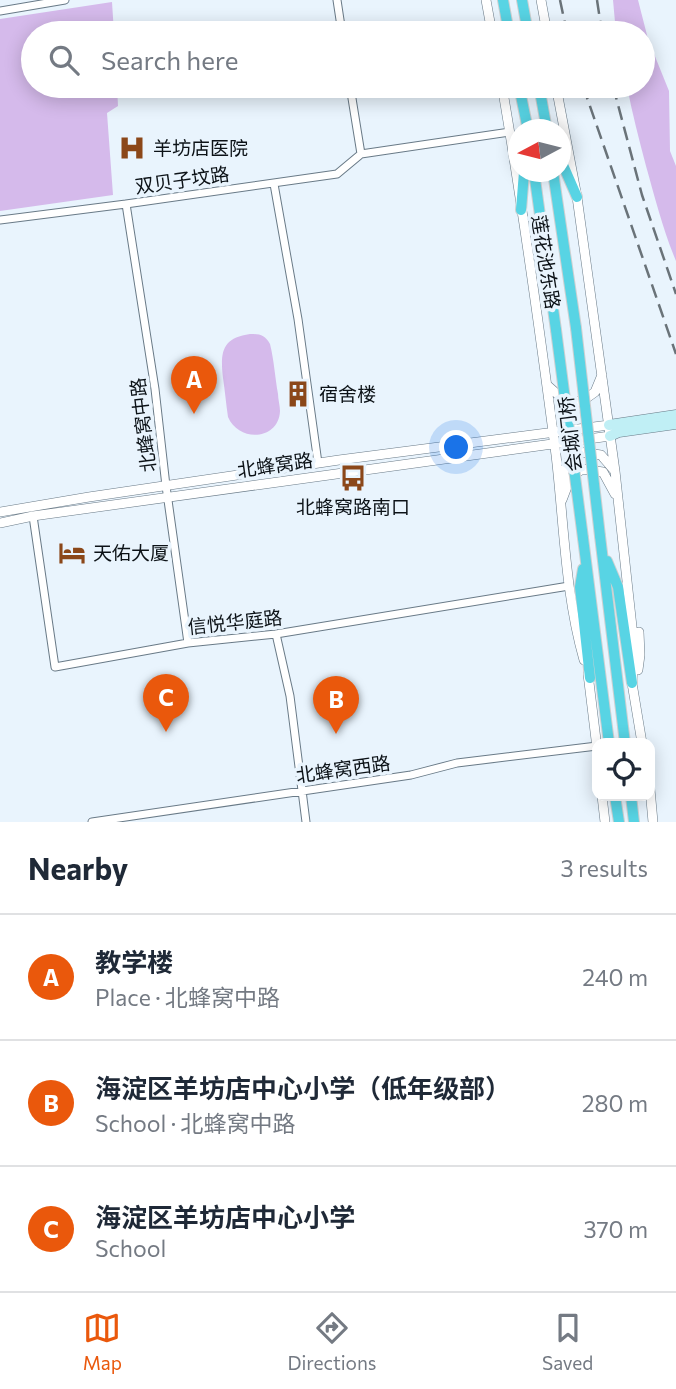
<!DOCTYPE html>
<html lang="en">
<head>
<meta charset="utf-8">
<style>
  body { margin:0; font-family:Commissioner,"Noto Sans SC",sans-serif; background:#f2f2f3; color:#1f2937 }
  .controls { position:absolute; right:21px; bottom:21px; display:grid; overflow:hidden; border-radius:14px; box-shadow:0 4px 18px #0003 }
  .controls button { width:63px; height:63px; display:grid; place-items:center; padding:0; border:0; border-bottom:2px solid #e0e1e3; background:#fff; color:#1f2937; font:35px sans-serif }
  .compass { position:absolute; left:508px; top:119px; width:63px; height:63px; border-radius:50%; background:#fff; box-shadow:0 4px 18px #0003; rotate:263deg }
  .you { position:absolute; left:457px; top:448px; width:24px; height:24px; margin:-18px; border:5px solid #fff; border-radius:50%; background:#1a73e8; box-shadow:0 0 0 10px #1a73e833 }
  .badge { display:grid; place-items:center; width:46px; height:46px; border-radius:50%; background:#ea580c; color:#fff; font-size:23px; font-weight:700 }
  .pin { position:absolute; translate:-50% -58px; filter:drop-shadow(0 2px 4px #0008) }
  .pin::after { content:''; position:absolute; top:37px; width:24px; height:21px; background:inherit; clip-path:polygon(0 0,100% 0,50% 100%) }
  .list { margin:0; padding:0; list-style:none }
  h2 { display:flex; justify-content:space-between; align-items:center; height:91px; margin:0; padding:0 28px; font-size:30px }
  h2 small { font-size:23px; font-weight:400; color:#747a83 }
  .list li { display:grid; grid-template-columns:46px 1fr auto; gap:21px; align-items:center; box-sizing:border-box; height:126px; padding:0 28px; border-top:2px solid #e0e1e3 }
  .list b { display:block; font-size:26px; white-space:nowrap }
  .list p { margin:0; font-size:23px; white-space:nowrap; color:#747a83 }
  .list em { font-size:23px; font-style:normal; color:#747a83 }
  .icon { flex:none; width:38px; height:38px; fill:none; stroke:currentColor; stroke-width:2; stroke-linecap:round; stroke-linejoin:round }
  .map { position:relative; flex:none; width:676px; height:822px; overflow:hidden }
  .search { position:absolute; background:#fff; box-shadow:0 4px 18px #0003; left:21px; right:21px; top:21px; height:77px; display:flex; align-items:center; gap:18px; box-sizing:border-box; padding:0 24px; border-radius:38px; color:#747a83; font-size:26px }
  .sheet { height:469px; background:#fff }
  nav { display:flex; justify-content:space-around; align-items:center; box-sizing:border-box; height:98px; border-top:2px solid #e0e1e3; background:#fff; font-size:19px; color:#747a83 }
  nav a { display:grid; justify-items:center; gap:4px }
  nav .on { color:#ea580c }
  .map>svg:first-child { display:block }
</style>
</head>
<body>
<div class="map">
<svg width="676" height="822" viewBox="0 0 676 822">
  <rect width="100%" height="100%" fill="#e9f4fd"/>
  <path fill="#d5baeb" d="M613,0h25l10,39 21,52 1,60 6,15v95c-13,-31 -21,-63 -30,-95 -7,-27 -14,-53 -19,-80h16v-53h-27z
    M112,2l2,31h-81v53h84l1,20 -11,7 6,82 -113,16v-192z
    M250,334c10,0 15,1 20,10 4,16 5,33 8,50 0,5 2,12 2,17 -1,29 -41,32 -52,6 -2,-13 -3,-26 -5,-39 -3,-26 -1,-40 27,-44z"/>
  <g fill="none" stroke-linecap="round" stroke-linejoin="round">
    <g stroke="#697a87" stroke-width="9">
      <path id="minor" d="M337,0l5,33
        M0,11l65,-11
        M350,86l11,68 149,-22
        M274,184l24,135 20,144
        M126,204l29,185 11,97 22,157
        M0,220l126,-16 211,-30 24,-20
        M33,516l22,151 133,-24 88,-9 293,-48
        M276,634l14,62 16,126
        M92,822l319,-47 46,-12 140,-17"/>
    </g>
    <g stroke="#697a87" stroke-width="10">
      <path id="tertiary" d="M486,0l6,33
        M541,0l6,33
        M502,86c21,122 38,246 54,369 8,68 9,139 28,205
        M556,86l21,111 38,274 19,174 -2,38 10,60
        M547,385l17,15 17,2 14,-10 7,-17
        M560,485l8,-23 12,-10 21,3 13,15
        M562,500l8,-21 12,-10 21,3 12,22
        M0,512l89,-15 250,-37 270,-35
        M0,523l33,-7 577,-80
        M638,670l2,-15 -1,-23
        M588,674l9,74
        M650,789l3,33
        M602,796l3,26"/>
    </g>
    <g stroke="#697a87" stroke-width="11">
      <path id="secondary" d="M609,425l67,-10
        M610,436l9,-4 57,-8"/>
    </g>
    <g stroke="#ced0d1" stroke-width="12">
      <path id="trunk" d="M503,0l6,33
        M522,0l6,33
        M519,86l9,44
        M539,86l8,44
        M560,158l17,39
        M534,172l22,158
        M553,172l23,156
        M521,210l3,-38
        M600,536l25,207
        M583,538l26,205
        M607,561l11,26 14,96
        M583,569l-3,18 10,91
        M615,796l4,26
        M631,796l3,26"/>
    </g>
    <use href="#minor" stroke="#fff" stroke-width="7"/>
    <use href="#tertiary" stroke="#fff" stroke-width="9"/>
    <use href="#secondary" stroke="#c0eff5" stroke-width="10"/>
    <use href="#trunk" stroke="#58d4e4" stroke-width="10"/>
    <path stroke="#6a7379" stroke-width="2.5" stroke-dasharray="14 7" stroke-linecap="butt" d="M560,0l7,33
      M597,0l5,33
      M583,86l93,268
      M613,86l29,109 34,99"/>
    <g stroke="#ced0d1" stroke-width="12" stroke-linecap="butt">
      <path id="trunk-bridge" d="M576,328l24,208
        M556,330l27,208"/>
    </g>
    <use href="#trunk-bridge" stroke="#58d4e4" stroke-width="10"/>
  </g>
  <defs>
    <g id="hospital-bare" transform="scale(2.1)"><path d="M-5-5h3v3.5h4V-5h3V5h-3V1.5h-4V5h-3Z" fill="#8b4719" stroke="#e9f4fd" stroke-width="2.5" paint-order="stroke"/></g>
    <g id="building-bare" transform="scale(2.1)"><path d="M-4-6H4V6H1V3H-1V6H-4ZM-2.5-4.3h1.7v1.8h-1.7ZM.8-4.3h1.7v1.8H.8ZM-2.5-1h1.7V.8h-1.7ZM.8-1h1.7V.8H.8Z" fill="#8b4719" stroke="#e9f4fd" stroke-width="2.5" paint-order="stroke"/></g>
    <g id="bus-bare" transform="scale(2.1)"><path d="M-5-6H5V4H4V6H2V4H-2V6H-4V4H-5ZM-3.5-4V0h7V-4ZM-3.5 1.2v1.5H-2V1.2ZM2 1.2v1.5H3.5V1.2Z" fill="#8b4719" stroke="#e9f4fd" stroke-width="2.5" paint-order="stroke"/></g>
    <g id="hotel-bare" transform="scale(2.1)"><path d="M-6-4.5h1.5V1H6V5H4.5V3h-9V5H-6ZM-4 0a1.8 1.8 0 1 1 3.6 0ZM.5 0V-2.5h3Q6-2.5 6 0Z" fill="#8b4719" stroke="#e9f4fd" stroke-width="2.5" paint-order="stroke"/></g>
  </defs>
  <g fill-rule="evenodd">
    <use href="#hospital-bare" x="132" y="148"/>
    <use href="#building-bare" x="298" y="394"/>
    <use href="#bus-bare" x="353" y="478"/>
    <use href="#hotel-bare" x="72" y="553"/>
  </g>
  <g text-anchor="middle" stroke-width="7" stroke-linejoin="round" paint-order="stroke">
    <g font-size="19" fill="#0c1217" stroke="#e9f4fd" text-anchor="start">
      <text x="153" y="155">羊坊店医院</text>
      <text x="319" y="401">宿舍楼</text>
      <text x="353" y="514" text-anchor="middle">北蜂窝路南口</text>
      <text x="93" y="560">天佑大厦</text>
    </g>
    <g font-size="19" fill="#0c1217" stroke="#e9f4fd">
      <text transform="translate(182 180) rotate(-8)" y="7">双贝子坟路</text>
      <text transform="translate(546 262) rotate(81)" y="7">莲花池东路</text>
      <text transform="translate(143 425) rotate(-97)" y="7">北蜂窝中路</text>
      <text transform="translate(570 434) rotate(-97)" y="7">会城门桥</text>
      <text transform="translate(275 465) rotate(-8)" y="7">北蜂窝路</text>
      <text transform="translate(235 622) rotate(-6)" y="7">信悦华庭路</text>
      <text transform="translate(343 769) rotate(-8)" y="7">北蜂窝西路</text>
    </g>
  </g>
</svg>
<div class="controls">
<button><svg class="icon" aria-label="locate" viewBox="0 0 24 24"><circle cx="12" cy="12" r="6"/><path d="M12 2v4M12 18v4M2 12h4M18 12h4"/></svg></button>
</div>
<svg class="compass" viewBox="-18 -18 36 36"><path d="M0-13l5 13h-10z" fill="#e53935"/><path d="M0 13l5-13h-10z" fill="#747a83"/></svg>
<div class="you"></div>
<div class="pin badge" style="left:194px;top:414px">A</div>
<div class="pin badge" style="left:336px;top:734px">B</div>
<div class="pin badge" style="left:166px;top:732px">C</div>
<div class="search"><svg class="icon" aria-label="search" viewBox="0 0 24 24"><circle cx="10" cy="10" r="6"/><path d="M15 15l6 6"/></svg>Search here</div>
</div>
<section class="sheet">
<h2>Nearby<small>3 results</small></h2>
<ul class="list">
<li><span class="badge">A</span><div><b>教学楼</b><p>Place · 北蜂窝中路</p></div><em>240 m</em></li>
<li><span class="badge">B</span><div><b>海淀区羊坊店中心小学（低年级部）</b><p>School · 北蜂窝中路</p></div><em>280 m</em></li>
<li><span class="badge">C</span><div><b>海淀区羊坊店中心小学</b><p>School</p></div><em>370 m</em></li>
</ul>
</section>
<nav>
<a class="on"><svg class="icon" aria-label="map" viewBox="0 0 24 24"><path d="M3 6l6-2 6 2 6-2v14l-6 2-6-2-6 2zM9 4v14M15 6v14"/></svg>Map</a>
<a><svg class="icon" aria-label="directions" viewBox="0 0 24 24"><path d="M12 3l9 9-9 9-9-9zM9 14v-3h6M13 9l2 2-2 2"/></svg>Directions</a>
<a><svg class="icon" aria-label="saved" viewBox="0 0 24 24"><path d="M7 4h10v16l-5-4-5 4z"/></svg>Saved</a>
</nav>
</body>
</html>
